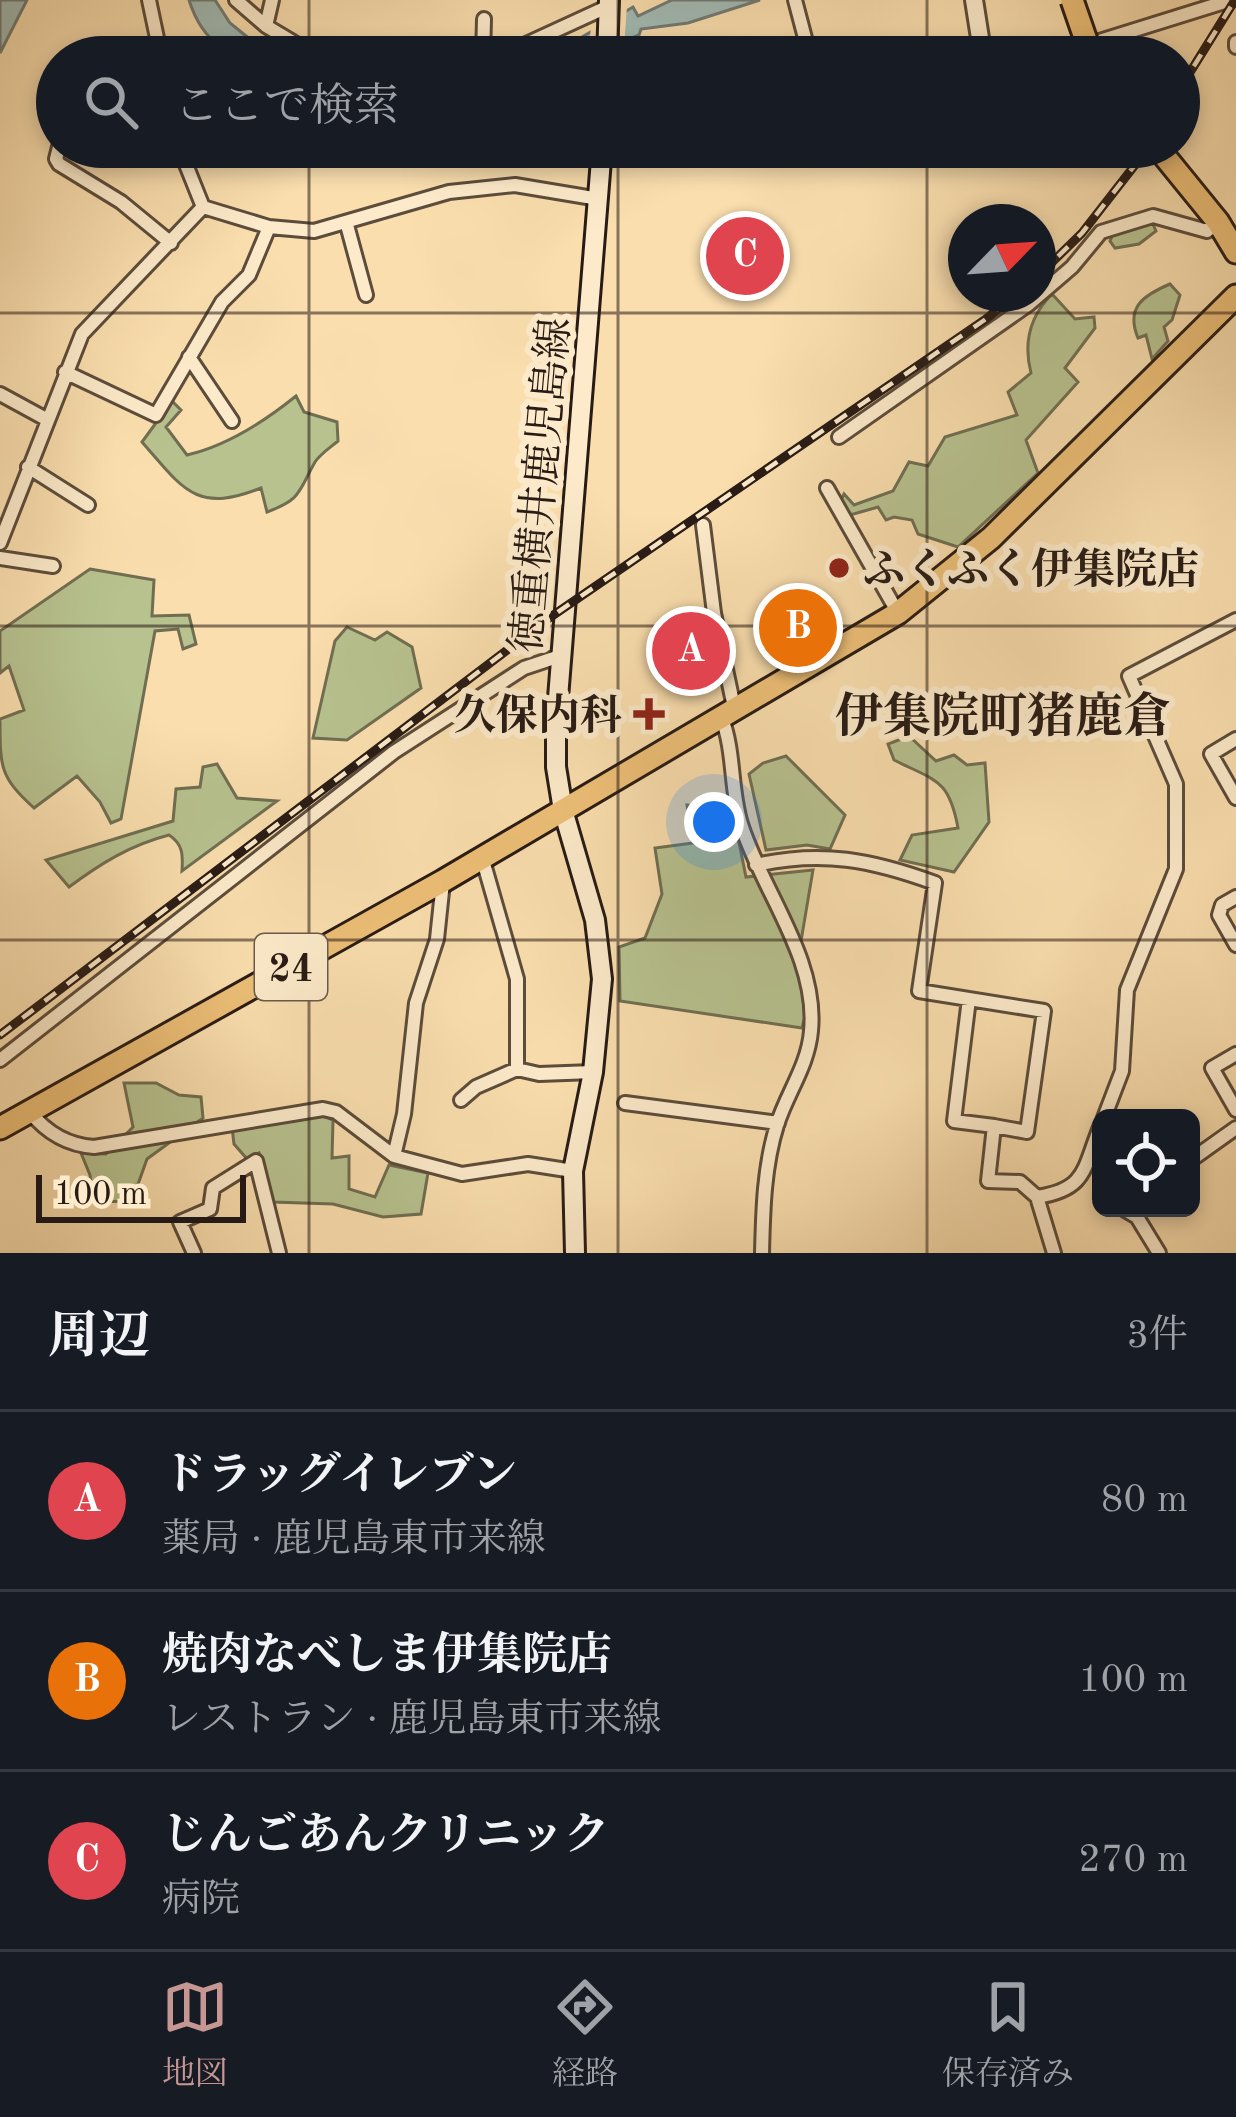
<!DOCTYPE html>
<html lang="ja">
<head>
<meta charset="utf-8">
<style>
  body { margin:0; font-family:"Old Standard TT","Noto Serif JP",serif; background:#20242c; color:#f1f3f6 }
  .controls { position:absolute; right:36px; bottom:36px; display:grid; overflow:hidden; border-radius:18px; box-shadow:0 6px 18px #0003 }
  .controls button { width:108px; height:108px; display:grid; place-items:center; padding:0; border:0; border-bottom:3px solid #363941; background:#171b24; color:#f1f3f6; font:60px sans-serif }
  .compass { position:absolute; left:948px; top:204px; width:108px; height:108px; border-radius:50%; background:#171b24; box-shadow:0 6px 18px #0003; rotate:65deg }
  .scale { position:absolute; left:36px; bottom:30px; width:210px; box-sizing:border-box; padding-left:12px; border:6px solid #281b15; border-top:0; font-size:33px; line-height:42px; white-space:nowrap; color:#281b15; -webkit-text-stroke:9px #fceaca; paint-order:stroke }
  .you { position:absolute; left:714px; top:822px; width:42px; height:42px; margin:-30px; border:9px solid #fff; border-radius:50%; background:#1a73e8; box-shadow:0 0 0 18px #1a73e833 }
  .badge { display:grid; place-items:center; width:78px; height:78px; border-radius:50%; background:#c59692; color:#fff; font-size:39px; font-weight:700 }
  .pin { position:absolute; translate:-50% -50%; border:6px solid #fff; box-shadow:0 3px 12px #0006 }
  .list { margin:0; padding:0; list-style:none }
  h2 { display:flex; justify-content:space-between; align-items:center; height:156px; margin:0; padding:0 48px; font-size:51px }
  h2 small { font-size:39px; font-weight:400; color:#9ea1a6 }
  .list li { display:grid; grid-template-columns:78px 1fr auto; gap:36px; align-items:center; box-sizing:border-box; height:180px; padding:0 48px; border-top:3px solid #363941 }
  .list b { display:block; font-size:45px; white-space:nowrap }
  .list p { margin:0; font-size:39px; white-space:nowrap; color:#9ea1a6 }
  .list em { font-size:39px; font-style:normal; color:#9ea1a6 }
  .icon { flex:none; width:66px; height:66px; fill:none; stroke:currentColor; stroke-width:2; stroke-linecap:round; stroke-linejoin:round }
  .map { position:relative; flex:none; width:1236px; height:1253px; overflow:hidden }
  .search { position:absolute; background:#171b24; box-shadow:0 6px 18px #0003; left:36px; right:36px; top:36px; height:132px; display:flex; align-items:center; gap:30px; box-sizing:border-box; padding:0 42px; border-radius:66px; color:#9ea1a6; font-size:45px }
  .sheet { height:696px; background:#171b24 }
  nav { display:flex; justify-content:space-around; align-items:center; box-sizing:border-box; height:168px; border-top:3px solid #363941; background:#171b24; font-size:33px; color:#9ea1a6 }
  nav a { display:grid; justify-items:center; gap:6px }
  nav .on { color:#c59692 }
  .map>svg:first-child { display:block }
</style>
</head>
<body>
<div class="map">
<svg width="1236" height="1253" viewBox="0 0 1236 1253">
  <rect width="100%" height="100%" fill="#fadeae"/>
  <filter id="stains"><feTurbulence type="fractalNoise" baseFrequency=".00167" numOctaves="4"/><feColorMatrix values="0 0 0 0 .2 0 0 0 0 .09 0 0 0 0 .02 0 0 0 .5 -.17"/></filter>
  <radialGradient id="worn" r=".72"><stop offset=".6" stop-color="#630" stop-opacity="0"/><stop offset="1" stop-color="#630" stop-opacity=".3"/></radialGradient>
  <path fill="#b7c28f" stroke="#706e52" stroke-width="3" d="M1152,222l4,9 -17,13 -24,4 -5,-7 3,-7z
    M1170,284l10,11 -8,25 -8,7 4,14 -16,18 -6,-24 -8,3c-13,-31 6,-43 32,-54z
    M1052,294l23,25 19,-2 1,11 -30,40 13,14 -52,58 12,33 -80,74 -40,-13 -6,-14 -18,-3 -8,3 -8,-13 -28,8 -10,-13 4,-8 10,11 39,-14 16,-29 19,4 17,-29 72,-22 -9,-23 23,-19c-8,-31 -1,-57 21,-79z
    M296,396l8,16 33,10 1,19c-7,6 -18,13 -23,21 -17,30 -13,37 -48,50l-6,-24c-65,26 -78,1 -119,-46l30,-41 9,9 -15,17 21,28c39,-9 78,-34 109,-59z
    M90,569l64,11 -2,36 37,-1 7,29 -13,5 -5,-20 -23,2 -34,188 -10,4 -11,-21 -23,-26 -43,32c-34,-31 -34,-40 -34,-89l24,-9 -15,-44 -9,7v-42z
    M347,627l28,13 12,-8 25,15 9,41 -74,52 -34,-2 22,-97z
    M909,736l27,25 18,-6 13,10 18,-2 4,59 -35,50 -54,-12 12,-25 46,-7c-9,-49 -22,-47 -64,-68l-6,-16z
    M786,756l59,59 -15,34 -23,-4 -41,5 -17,-76 14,-11z
    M217,764l20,34 40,3 -95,70c1,-16 1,-27 -13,-36 -39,10 -69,29 -100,52l-23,-27 127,-39 3,-32 24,-2 3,-20z
    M687,805l46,8 13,64 67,-7 -12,71 6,67 -5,20 -182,-27 -1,-54 26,-9 17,-44 -7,-46 38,-5z
    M124,1083h32l23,12 22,2 2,21 -56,41 -15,42 -39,1 -3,-27 -9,-22 25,1 27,-27z
    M319,1114l14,6 -1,38 17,-2v33l26,8 14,-32 39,8 -7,41 -38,3 -50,-13 -60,-2 -14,-49 -12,6 -13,-15 -2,-17z"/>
  <path fill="#a1bab4" stroke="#717a74" stroke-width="3" d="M0,0h27l-27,53z
    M189,0h26l15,23 42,34c-44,0 -69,-13 -83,-57z
    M672,0h88l-72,23 -47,6 -2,6 -52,22h-39l85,-50 5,9z"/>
  <path fill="#fadeae" d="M627,6l-3,42 -21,9h-14l2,-35z"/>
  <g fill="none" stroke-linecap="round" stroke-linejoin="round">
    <g stroke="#5c4c3b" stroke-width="18">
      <path id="minor" d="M149,0l12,57
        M236,0l30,26 52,31
        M795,0l15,57
        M266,26l6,-26
        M1236,42v5
        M483,57l1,-38
        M498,57l111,-51
        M1048,57l183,-57
        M59,147l-3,12 3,5 62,38 50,41
        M179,147l24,60
        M203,207l66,20 45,4 135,-39 66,-7 84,14
        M347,225l19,70
        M189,357l43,64
        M65,372l91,43 66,-113 27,-27 20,-48
        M0,394l46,25
        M839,437l190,-133 43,-37 29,-35 52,-16 54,15 11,-9
        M28,467l60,38
        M827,488l71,125
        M703,525l11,88 20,94
        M0,543l82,-209 121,-127
        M0,558l53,8
        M721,716c14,35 9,72 20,108 21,67 77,134 70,207 -3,35 -24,62 -34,94 -13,41 -14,86 -15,128
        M1236,739l-25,15 25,44
        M482,857l35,122v90l22,5 54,-2
        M756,865c66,-15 116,-5 179,18l-16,108 125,20 -17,121 -33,-6
        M1236,897l-14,8 -3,10 17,30
        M969,999l-15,122 40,5 -6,55 32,1 17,15 17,56
        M1236,1054l-24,14 24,42
        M0,1060l394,-308 130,-84 36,-12
        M461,1100l15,-13 41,-18
        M625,1103l153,20
        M30,1112c16,20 37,33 64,35l229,-38 13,3 58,44 68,18 66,-10 45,7
        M1104,1118l18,-47 5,-81 49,-121v-85l-47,-108 107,-56
        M394,1156l10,-42 12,-111 21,-64 6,-57
        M1191,1160l45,-32
        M1037,1197c51,-8 46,-29 64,-72
        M1122,1208l15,9 22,36
        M194,1253l-14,-31 30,-13 3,-21 43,-27 23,92"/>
    </g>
    <g stroke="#5c4c3b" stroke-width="22">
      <path id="tertiary" d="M974,0l9,57"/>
    </g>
    <g stroke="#281b15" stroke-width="24">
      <path id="secondary" d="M607,57l2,-57
        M575,1253l-2,-82 20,-99 9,-93 -7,-59 -32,-110 -7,-43v-44l46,-576"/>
    </g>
    <g stroke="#281b15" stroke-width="27">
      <path id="primary" d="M1157,147l61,75 18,30
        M0,1128l443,-247 455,-268 93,-75 245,-242"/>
    </g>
    <use href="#minor" stroke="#fceaca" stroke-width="12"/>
    <use href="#tertiary" stroke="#fceaca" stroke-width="16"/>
    <use href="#secondary" stroke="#fceaca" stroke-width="18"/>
    <use href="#primary" stroke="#edbf77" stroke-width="21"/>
    <g stroke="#281b15" stroke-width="9">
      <path id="rail" d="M1179,90l56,-90
        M1038,276l44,-43 67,-86
        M0,1035l552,-419 434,-297 30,-25"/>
    </g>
    <use href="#rail" stroke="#fceaca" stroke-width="4.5" stroke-dasharray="14" stroke-linecap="butt"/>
    <g stroke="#281b15" stroke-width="27" stroke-linecap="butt">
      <path id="primary-bridge" d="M1072,0l18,52"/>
    </g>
    <use href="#primary-bridge" stroke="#edbf77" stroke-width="21"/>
  </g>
  <path fill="none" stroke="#281b15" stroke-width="3" stroke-opacity="0.55" d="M309,0v57M618,0v57M927,0v57M309,147v1106M618,147v1106M927,147v1106M0,313h1236M0,626h1236M0,940h1236"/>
  <g fill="#8f2418" stroke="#fceaca" stroke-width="4.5">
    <circle cx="839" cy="568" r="12"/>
    <path d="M643 696h12v12h12v12h-12v12h-12v-12h-12v-12h12z"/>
  </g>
  <g text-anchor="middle" stroke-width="12" stroke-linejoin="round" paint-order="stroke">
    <rect fill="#fceaca" stroke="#68594b" stroke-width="3" x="255" y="934" width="72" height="66" rx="9"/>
    <g font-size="39" font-weight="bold" fill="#281b15">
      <text x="291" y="981">24</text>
    </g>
    <g font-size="42" fill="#281b15" stroke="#fceaca">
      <text transform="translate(539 485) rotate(-85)" y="15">徳重横井鹿児島線</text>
    </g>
    <g font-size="42" font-weight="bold" fill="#281b15" stroke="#fceaca" text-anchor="start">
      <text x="863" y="583">ふくふく伊集院店</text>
      <text x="622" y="729" text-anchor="end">久保内科</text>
    </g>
    <g font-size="48" font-weight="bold" fill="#281b15" stroke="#fceaca">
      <text x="1003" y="732">伊集院町猪鹿倉</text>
    </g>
  </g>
  <rect width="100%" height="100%" filter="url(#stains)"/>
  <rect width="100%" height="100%" fill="url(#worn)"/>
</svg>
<div class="controls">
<button><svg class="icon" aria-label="locate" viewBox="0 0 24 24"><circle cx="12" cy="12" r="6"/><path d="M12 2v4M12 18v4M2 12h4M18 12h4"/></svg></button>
</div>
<svg class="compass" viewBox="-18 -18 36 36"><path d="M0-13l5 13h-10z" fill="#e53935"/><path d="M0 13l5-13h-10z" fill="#9ea1a6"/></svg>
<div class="scale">100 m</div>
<div class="you"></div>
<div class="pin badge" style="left:691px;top:651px;background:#e0444e">A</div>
<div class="pin badge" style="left:798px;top:628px;background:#e8710a">B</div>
<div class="pin badge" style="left:745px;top:256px;background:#e0444e">C</div>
<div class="search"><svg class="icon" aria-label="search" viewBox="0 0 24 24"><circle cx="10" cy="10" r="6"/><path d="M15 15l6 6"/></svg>ここで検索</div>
</div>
<section class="sheet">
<h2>周辺<small>3件</small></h2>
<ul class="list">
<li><span class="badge" style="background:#e0444e">A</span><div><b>ドラッグイレブン</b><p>薬局 · 鹿児島東市来線</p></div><em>80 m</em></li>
<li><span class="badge" style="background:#e8710a">B</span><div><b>焼肉なべしま伊集院店</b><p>レストラン · 鹿児島東市来線</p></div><em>100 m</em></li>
<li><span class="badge" style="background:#e0444e">C</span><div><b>じんごあんクリニック</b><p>病院</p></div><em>270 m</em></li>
</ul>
</section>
<nav>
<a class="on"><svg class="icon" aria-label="map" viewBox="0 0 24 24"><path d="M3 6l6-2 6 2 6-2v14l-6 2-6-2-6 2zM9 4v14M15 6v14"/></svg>地図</a>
<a><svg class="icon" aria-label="directions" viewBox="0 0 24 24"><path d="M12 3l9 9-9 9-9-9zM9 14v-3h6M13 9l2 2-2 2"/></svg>経路</a>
<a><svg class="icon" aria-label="saved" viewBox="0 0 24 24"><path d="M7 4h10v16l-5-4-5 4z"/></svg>保存済み</a>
</nav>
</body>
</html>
